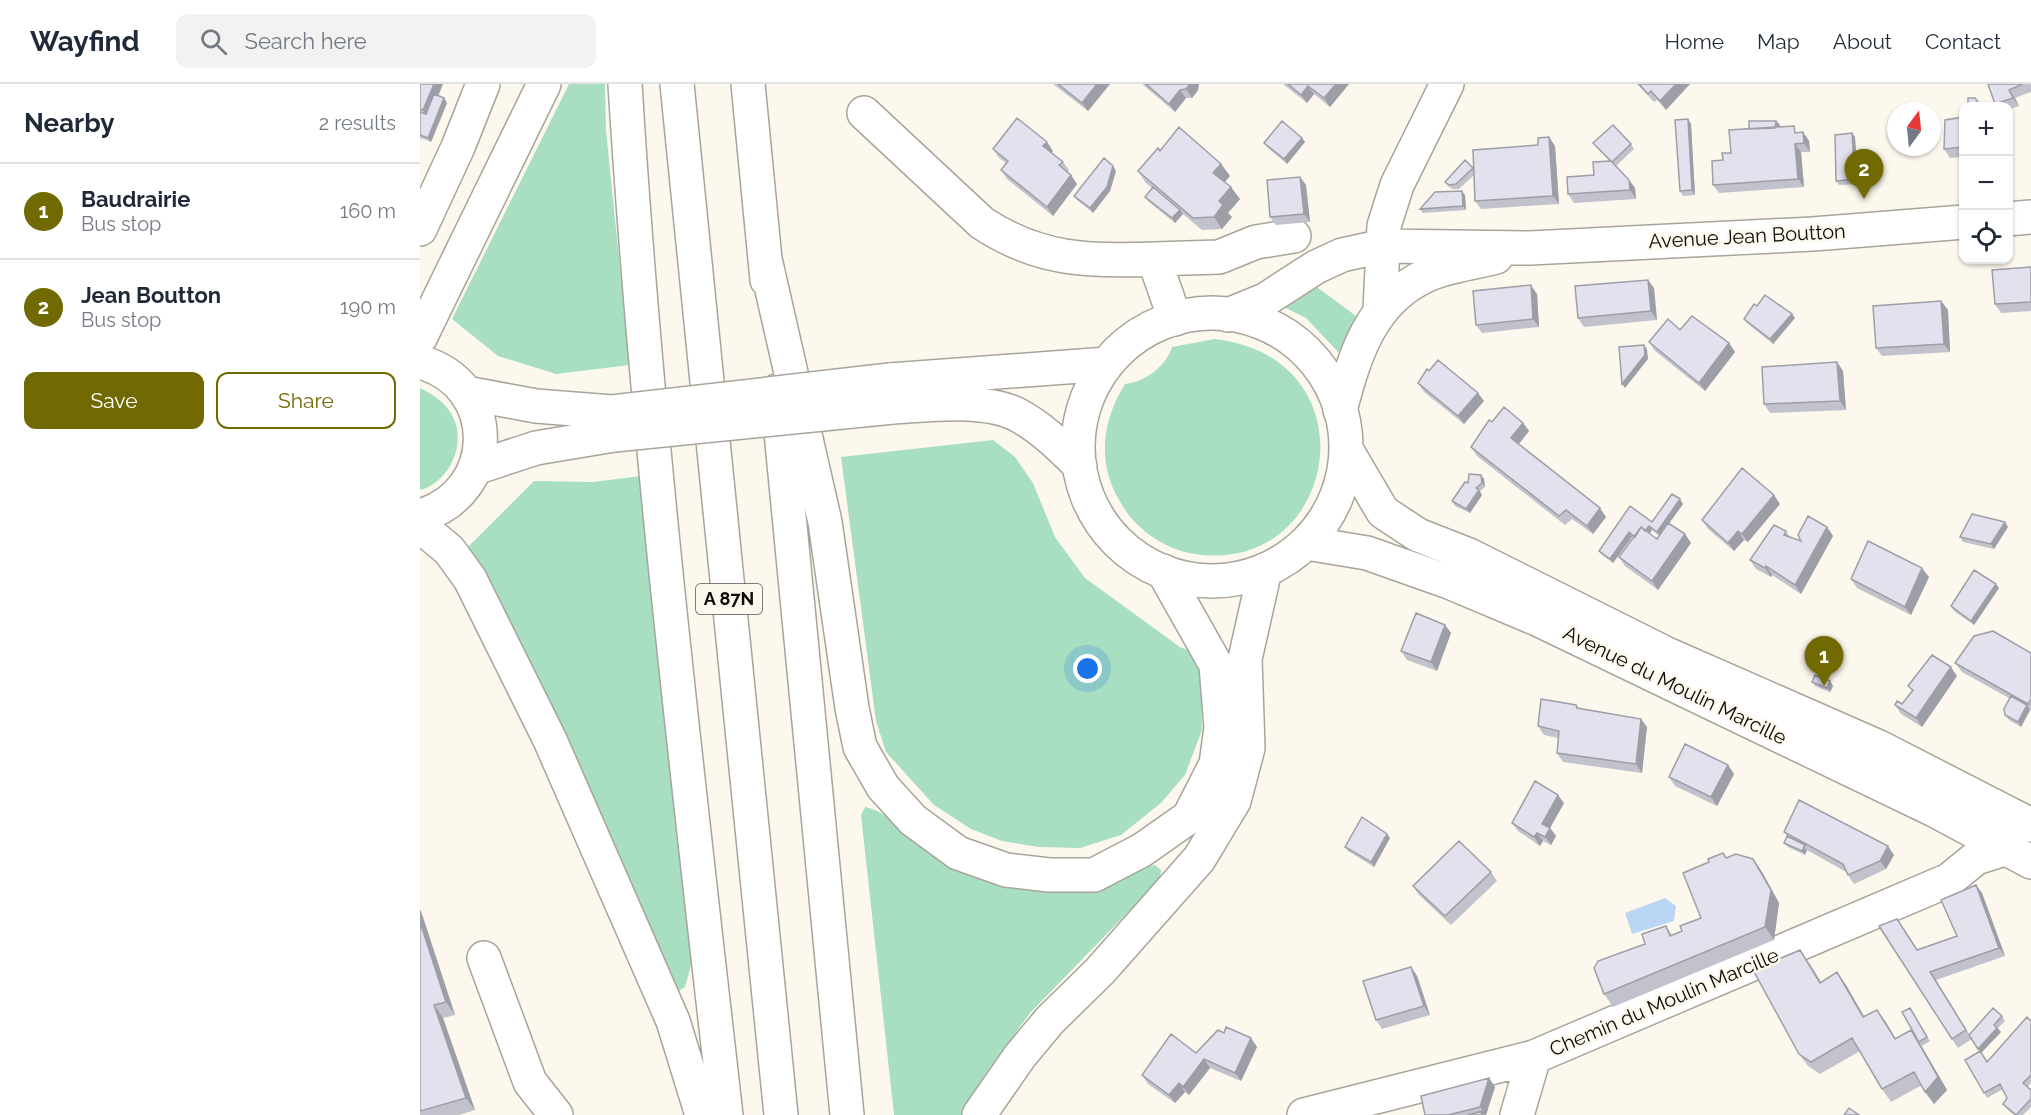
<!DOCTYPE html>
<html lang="en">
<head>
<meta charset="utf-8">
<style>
  body { margin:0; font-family:Raleway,sans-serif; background:#f2f2f3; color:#1f2937 }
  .controls { position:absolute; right:18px; top:18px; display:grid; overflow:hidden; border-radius:12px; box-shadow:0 2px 4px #0004 }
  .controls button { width:54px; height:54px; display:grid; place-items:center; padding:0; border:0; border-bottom:2px solid #e0e1e3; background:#fff; color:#1f2937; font:30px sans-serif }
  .compass { position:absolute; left:1467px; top:18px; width:54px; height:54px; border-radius:50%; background:#fff; box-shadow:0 2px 4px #0004; rotate:15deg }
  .you { position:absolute; left:668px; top:585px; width:21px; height:21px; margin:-15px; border:4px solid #fff; border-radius:50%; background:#1a73e8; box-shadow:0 0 0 9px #1a73e833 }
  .badge { display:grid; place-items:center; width:39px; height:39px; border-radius:50%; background:#716901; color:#fff; font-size:20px; font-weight:700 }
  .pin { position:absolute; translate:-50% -50px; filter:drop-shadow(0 2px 3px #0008) }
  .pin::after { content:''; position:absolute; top:32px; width:21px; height:18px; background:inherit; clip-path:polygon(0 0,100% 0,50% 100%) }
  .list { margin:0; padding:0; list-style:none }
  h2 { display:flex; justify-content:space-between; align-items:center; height:78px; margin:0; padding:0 24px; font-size:26px }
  h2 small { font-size:20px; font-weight:400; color:#747a83 }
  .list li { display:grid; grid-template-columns:39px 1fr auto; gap:18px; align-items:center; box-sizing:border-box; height:96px; padding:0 24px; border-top:2px solid #e0e1e3 }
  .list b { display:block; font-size:22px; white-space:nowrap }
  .list p { margin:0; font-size:20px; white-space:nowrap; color:#747a83 }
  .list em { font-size:20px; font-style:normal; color:#747a83 }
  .actions { display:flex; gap:12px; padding:18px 24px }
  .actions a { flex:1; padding:14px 0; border:2px solid #716901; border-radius:12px; text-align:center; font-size:21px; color:#716901 }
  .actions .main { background:#716901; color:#fff }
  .icon { flex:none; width:33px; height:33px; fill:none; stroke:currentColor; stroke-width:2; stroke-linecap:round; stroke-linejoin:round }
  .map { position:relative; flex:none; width:1611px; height:1031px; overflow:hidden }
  header { display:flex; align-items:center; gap:36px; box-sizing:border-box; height:84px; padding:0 30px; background:#fff; border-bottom:2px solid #e0e1e3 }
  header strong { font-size:28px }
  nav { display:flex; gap:33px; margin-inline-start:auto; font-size:21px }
  .search { width:420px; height:54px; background:#f2f2f3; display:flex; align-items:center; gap:15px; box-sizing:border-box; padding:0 21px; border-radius:12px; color:#747a83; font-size:22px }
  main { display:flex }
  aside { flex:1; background:#fff }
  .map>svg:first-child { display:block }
</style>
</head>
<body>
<header>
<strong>Wayfind</strong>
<div class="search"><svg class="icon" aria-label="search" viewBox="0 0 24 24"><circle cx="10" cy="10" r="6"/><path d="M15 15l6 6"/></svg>Search here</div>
<nav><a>Home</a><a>Map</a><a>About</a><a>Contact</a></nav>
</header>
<main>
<aside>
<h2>Nearby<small>2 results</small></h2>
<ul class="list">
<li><span class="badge">1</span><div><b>Baudrairie</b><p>Bus stop</p></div><em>160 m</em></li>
<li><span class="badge">2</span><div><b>Jean Boutton</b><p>Bus stop</p></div><em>190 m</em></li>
</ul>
<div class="actions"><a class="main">Save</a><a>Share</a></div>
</aside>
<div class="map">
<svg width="1611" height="1031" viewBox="0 0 1611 1031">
  <rect width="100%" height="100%" fill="#fdf8ed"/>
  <path fill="#a8dec1" d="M149,0h36l1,47 24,234 -74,9 -58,-18 -46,-37z
    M894,201l42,31 -16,38 -34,-36 -22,-11 8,-9z
    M795,255c161,19 124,237 -20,215 -32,-5 -61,-26 -76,-54 -22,-38 -17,-79 6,-116 20,-2 41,-18 47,-37z
    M0,304c14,7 27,15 34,31 12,27 -6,64 -34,71z
    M573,356l22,17 18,26 22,54 30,41 95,69 18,7 11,34 -8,2 1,40 -17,45 -24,28 -40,32 -41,13 -41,-1 -37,-6 -31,-12 -37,-24 -48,-53 -10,-31 -35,-264z
    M221,392l53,478 -9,33 -8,5 -215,-439 72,-72 59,1z
    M445,723c25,4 46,35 67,48 48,29 112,46 168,31 19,-5 35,-17 55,-21l6,5 -1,9 -130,134 -45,62 -22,40h-69l-33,-300z"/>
  <path fill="#bbd6f5" d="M1245,814l11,8 -2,15 -42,13 -7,-21z"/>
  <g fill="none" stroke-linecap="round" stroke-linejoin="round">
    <g stroke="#a9a49a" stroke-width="36">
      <path id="minor" d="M444,29l118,110c56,37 107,39 172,36l21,60
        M1588,135l23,-2
        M0,145l38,-82 25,-63
        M734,175l65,-2 37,-15 38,-6
        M960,226l4,-84 13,-41 50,-101
        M808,231l37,-15 51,-33 26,-12 41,-9 147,2 283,-14 151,-12
        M920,326c15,-55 30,-108 85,-134 21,-10 49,-13 71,-19
        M64,874l46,124 26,33
        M884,1031l230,-58 415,-177 27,-22 31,-10
        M1097,1031l17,-58"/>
    </g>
    <g stroke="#a9a49a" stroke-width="36">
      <path id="major" d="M658 363a134 134 0 1 1 268 0a134 134 0 1 1-268 0Z
        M0,278c81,22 80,131 0,154
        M470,296l217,-16
        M46,309l70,13 76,6
        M473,323c36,-2 90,-9 123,7 25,13 45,33 64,52
        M926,365l37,63 35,23 51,20 198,99 212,93 152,78
        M55,384l61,-20 78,-13
        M886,459l61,10 82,29 88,37 397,191 97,52"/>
    </g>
    <g stroke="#a9a49a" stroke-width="36">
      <path id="highway" d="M205,0c21,344 62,688 101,1031
        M257,0l104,1031
        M328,0l19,196
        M345,175l60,263 27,186 8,39 23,40 30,33 45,33 48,17 43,5h45l48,-25 47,-33 27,-53 5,-36 -5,-63 -53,-94
        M0,254l124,-254
        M357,307l70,724
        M0,442l29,24 21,29 80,161 123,281 29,94
        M559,1031l41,-59 30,-36 50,-49 99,-112 35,-58 14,-53 -3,-89 20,-89"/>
    </g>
    <use href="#minor" stroke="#fff" stroke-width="33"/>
    <use href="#major" stroke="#fff" stroke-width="33"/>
    <use href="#highway" stroke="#fff" stroke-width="33"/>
    <g stroke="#a9a49a" stroke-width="36" stroke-linecap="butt">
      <path id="major-bridge" d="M192,328l278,-32
        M194,351l279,-28"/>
    </g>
    <use href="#major-bridge" stroke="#fff" stroke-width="33"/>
  </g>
  <path fill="#c2c2cc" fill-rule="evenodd" d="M0,0l18,12 6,2 3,5 -16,39 -10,-4 -1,2z
    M633,0h57l-22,27z
    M722,0h57l-1,6 -6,8h-6l-11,14z
    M863,0h66l-19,23 -16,-13 -7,9z
    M1217,0h53l-24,26 -9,-10 -3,2z
    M1568,0h43v8l-16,6 4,8 -11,4v-4h-12z
    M1544,33v40l-14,1 -6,-9z
    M1268,35l3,5 4,71 -12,1 -3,-5z
    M1356,37l4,4 -1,2 19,6 5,-1 6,9 1,11h-9l3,35 -85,6 -6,-8 10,-25 8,-7 18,-24z
    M1432,49l3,4 3,47 -19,1 -3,-4z
    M1129,53l6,9 4,58 -78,5 -6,-8 -1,-26 -15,14h-7l-4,-3 -3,-4 20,-22 9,10 64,-25z
    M882,54l3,4 -18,22 -20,-17 -3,-4z
    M1173,59l38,1 3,5 -18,17 13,14 6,8 1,11 -62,4 -6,-9 26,-19 15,-14z
    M573,65l60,2 -2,2 12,9 6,8 -2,2 10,12 -24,32 -46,-37 -6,-9 5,-7 -7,-5z
    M740,67l61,13 9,12 -5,6 15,17 -12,14 4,4 -10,12 -20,1 -19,-16 -8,9 -27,-22 -3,-4 7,-9 -6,-5 -8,-12z
    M696,87l-6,20 -17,22 -16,-13 -3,-4z
    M880,93l6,8 4,37 -34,3 -6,-8z
    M1045,111l1,15 -43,3 -3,-4z
    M1611,183v44l-30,2 -6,-9z
    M1234,204l3,32 -73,7 -6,-9z
    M1117,210l2,33 -57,6 -6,-8z
    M1521,217l7,9 2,42 -68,4 -6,-8z
    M1337,222l35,8 3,4 -22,26 -26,-21 -3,-4z
    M1260,246l49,13 6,9 -30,39 -50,-40 -6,-9z
    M1417,278l6,9 3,39 -76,3 -6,-9z
    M1009,287l55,30 -20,23 -40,-32 -6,-9z
    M1072,338l31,1 6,8 -10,13 87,73 -13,17 -21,-15 -7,6 -88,-69 -6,-9z
    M1061,391l3,4 1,8 -5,4 2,4 -12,18 -15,-7 -3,-5 16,-18z
    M1263,420l-14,19 16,11 6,9 -33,47 -33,-24 -6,-9 14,-19 -1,-1 -19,26 -11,-8 -3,-4 31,-45 22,16zM1232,446l7,6 -2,3 -8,-5z
    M1360,420l-32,38 -4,-2 -10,11 -26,-22 -6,-9z
    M1407,443l6,9 -32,58 -29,-19 -1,2 -15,-8 -6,-9 36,-29 4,6 11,4z
    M1588,443l-14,22 -31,-7 -3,-5z
    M1509,493l-18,38 -54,-27 -6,-9z
    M1579,504l-25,37 -20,-14 -3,-5z
    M1025,541l6,8 -14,38 -30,-11 -6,-9z
    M1611,569v57h-1l-9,17 -12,-7 -4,-5 4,-17 -47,-26 -7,-9z
    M1537,592l-35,51 -21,-13 -6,-9 7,-1 10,-13 -4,-5z
    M1410,597l3,5 -3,6 -15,-6 -3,-4z
    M1156,621l3,3 62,11 6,8 -5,46 -79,-11 -6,-9 1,-15 -14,-3 -6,-9z
    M1308,681l6,9 -17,32 -42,-20 -6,-9z
    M1144,719l-14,25 6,8 -5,9 -8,-4 -3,5 -22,-15 -6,-8z
    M1364,748l110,23 -8,14 -32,15 -8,-12 -39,-22 -2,5 -17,-8 -4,-4 3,-7z
    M967,750l3,4 -16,29 -26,-16 -3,-4z
    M1303,769l3,4 27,2 9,13 17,31 -5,37 -161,67 -9,-13 41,-50 21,-18 6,9 10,-4 19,-13 8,-56z
    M1071,788l6,9 -46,44 -32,-30 -6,-9z
    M1556,801l6,8 23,63 -69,24 33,54 33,-18 3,5 -7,7 3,4 -20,21 6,8 44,-40v62l-4,4 4,3v17l-8,8h-9l-8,-7 -3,-4 4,-6 -4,-9 -16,9 -3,-5 -4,-41 -8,-13 -14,9 -6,-9 -55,-120 20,31 40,-14z
    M0,826l35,105 -12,3 32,92 -16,5h-39z
    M1389,879l12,19 25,3 18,32 13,-7 19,29 15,-9 7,11 -5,-29 17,29 -8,5 -2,-3 27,47 -13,14 -12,-19 -31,17 -9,-13 -22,-38 -40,23 -12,-8 -9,-12z
    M991,883l6,9 13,39 -48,14 -6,-9z
    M837,963l-16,34 -31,-13 -21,27 -4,-3 -10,11 -27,-19 -6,-9 54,-22z
    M1069,994l6,9 -9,28h-61z"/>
  <path fill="#9e9ea6" d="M14,0h9l-14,35 -6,-9z
    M677,0h13l-22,27 -6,-8z
    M770,0h9l-1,6 -6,8 -6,-9z
    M916,0h13l-19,23 -6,-9z
    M1256,0h14l-24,26 -6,-9z
    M888,2l6,8 -7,9 -6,-8z
    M760,6l6,8 -11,14 -6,-8z
    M1589,6l6,8 4,8 -6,-8z
    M24,14l3,5 -16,39 -3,-4z
    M1268,35l3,5 4,71 -3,-5z
    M1356,37l4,4 -4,12 -3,-5z
    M1383,48l6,9 1,11 -6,-9z
    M1432,49l3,4 3,47 -3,-5z
    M1129,53l6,9 4,58 -6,-8z
    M882,54l3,4 -18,22 -3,-5z
    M627,58l6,9 -4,4 -6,-9z
    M1375,60l6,8 3,35 -6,-8z
    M801,80l9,12 -8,9 -9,-12z
    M693,82l3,5 -6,20 -17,22 -3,-5z
    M651,91l6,9 -24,32 -6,-9z
    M880,93l6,8 4,37 -6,-8z
    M1209,96l6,8 1,11 -6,-9z
    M811,103l9,12 -12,14 4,4 -10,12 -8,-12 5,-16z
    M1042,107l3,4 1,15 -3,-4z
    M760,126l3,4 -8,9 -3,-5z
    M1228,196l6,8 3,32 -6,-9z
    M1111,201l6,9 2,33 -6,-8z
    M1521,217l7,9 2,42 -6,-8z
    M1372,230l3,4 -22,26 -3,-5z
    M1309,259l6,9 -30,39 -6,-8z
    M1224,261l3,4 1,10 -23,29 -3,-4z
    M1417,278l6,9 3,39 -6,-9z
    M1058,309l6,8 -20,23 -6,-8z
    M1103,339l6,8 -12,15 -6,-8z
    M1061,391l3,4 1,8 -3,-4z
    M1059,406l3,5 -12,18 -4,-4z
    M1354,411l6,9 -32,38 -6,-8z
    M1260,415l3,5 -23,32 -3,-4z
    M1180,424l6,9 -13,17 -6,-8z
    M1585,438l3,5 -14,22 -3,-5z
    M1229,442l3,4 -10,14 -3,-5z
    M1407,443l6,9 -32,58 -6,-9z
    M1318,447l6,9 -10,11 -6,-8z
    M1209,448l3,5 -19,26 -3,-4z
    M1265,450l6,9 -33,47 -6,-9z
    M1346,482l6,9 -1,2 -6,-9z
    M1502,484l7,9 -18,38 -6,-8z
    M1576,500l3,4 -25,37 -3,-4z
    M1025,541l6,8 -14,38 -6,-9z
    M1531,583l6,9 -35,51 -6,-9z
    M1410,597l3,5 -3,6 -3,-4z
    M1607,621l3,5 -9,17 -3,-5z
    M1221,635l6,8 -5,46 -6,-9z
    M1308,681l6,9 -17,32 -6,-9z
    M1138,711l6,8 -14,25 6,8 -5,9 -6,-8 -3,-13z
    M1117,749l6,8 -3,5 -6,-9z
    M967,750l3,4 -16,29 -3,-5z
    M1468,762l6,9 -8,14 -6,-8z
    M1383,764l4,2 -2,5 -3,-4z
    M1333,775l9,13 17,31 -5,37 -9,-13z
    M1556,801l6,8 23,63 -6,-8z
    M0,826l1,1 34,104 -9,-13 -26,-80z
    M1380,866l9,13 20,32 -9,-12z
    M991,883l6,9 13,39 -6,-9z
    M1417,888l9,13 26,45 -9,-13z
    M1510,888l6,8 36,59 -6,-9z
    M14,921l9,13 32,92 -9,-12z
    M1457,926l9,12 17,30 -8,-13z
    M1577,944l4,4 -20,21 -3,-4z
    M1491,946l8,12 28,48 -13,14 -9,-12z
    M831,954l6,9 -16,34 -6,-8z
    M784,975l6,9 -21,27 -6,-8z
    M1069,994l6,9 -9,28h-5l2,-4 -3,-4z
    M759,999l6,9 -10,11 -6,-8z"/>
  <path fill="#e2e1ed" stroke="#9e9ea6" stroke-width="1.5" d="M0,0h14l-11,26 -3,-1z
    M638,0h39l-15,19z
    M726,0h44l-4,5 -6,1 -11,14z
    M868,0h48l-12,14 -16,-12 -7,9z
    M1219,0h37l-16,17 -9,-10 -3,3z
    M1568,0h35l-14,6 4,8 -18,6z
    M14,10l10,4 -16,40 -8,-3v-23l6,2z
    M1548,14h7l6,8h-13z
    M1544,33v30l-20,2 1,-29z
    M597,34l30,24 -4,4 20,16 -4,3 12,10 -24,32 -46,-37 7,-9 -15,-12z
    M1268,35l4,71 -12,1 -5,-71z
    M862,37l20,17 -18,21 -20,-16z
    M1329,37h27l-1,7 -26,1z
    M1193,41l18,19 -19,18 -19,-19z
    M1374,42l1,7 8,-1 1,11 -9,1 3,35 -85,6 -1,-24 11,-1 -1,-7h9l-2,-23z
    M759,43l42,37 -8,9 18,14 -12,14 4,4 -9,12 -21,1 -55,-47 20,-23 2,3z
    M1432,49l3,46 -19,2 -1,-46z
    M1129,53l4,59 -78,5 -2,-51 65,-5v-7z
    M684,74l9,8 -6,21 -17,21 -16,-12z
    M1045,76l8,8 -17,16 -7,1 -4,-3z
    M1191,77l18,19 1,10 -62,4 -1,-17 27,-2 -1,-13z
    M880,93l4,37 -34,3 -3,-37z
    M733,103l27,23 -8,8 -27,-21z
    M1042,107l1,15 -43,3 15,-17z
    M1611,183v35l-36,2 -3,-34z
    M1228,196l3,31 -73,7 -3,-32z
    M1111,201l2,34 -57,6 -3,-34z
    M1345,211l27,19 -22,25 -26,-20 10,-15 3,2z
    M1521,217l3,43 -68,4 -3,-42z
    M1272,232l37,27 -30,40 -50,-41 19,-23 12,11z
    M1224,261l1,10 -23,29 -3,-37z
    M1018,276l40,33 -20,23 -40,-33 9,-14 2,2z
    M1417,278l3,39 -76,3 -2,-37z
    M1084,323l19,16 -12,15 89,70 -13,18 -21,-16 -7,6 -88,-69 18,-27 3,2z
    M1322,384l32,27 -32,39 -4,-3 -10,12 -26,-23z
    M1049,390l12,1 1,8 -6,5 3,2 -13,19 -14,-8 13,-19 3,1z
    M1252,410l8,5 -23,33 -8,-6 -4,5 -4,-4 -6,10 -6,-5 -19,27 -11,-8 31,-45 22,16z
    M1552,430l33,8 -14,22 -31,-7z
    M1388,432l19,11 -32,58 -29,-19 -1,2 -15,-8 24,-35 12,6 -2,4 17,6 -3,-6z
    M1248,439l17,11 -33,47 -33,-24 22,-30 16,12z
    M1448,457l54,27 -17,39 -54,-28z
    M1554,486l22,14 -25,37 -20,-15z
    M996,529l29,12 -14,37 -30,-11z
    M1573,547l38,22v46l-3,5 -73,-41 19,-27z
    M1512,571l19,12 -35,51 -21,-13 2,-4 5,3 11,-14 -5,-4z
    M1395,591l15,6 -3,7 -15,-6z
    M1591,612l16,9 -9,17 -13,-7 -1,-6z
    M1121,615l35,6 1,3 64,11 -5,45 -79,-11 2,-22 -21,-5z
    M1265,660l43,21 -17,32 -42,-20z
    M1115,697l23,14 -16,29 8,4 -5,9 -8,-4 -3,4 -22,-14z
    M1379,716l89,46 -8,15 -32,14 -5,-11 -59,-32z
    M942,733l25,17 -16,28 -26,-15z
    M1367,752l18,9 -3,6 -18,-8z
    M1039,757l32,31 -46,44 -32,-30z
    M1303,769l3,5 10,-4 17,5 18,31 -6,37 -161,67 -10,-26 4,-7 47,-17 -3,-10 24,-8 4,10 12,-5 -2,-5 21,-8 -18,-45 26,-11 -1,-3z
    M1556,801l23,63 -69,24 36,58 -14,9 -73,-113 18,-7 20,31 40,-14 -16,-36z
    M0,838l26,80 -12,3 32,93 -46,13z
    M1380,866l20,33 17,-11 26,45 14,-7 18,29 16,-9 27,47 -13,15 -11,-20 -32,17 -30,-51 -41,24 -12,-8 -46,-84z
    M991,883l13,39 -48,14 -13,-39z
    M1490,924l17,29 -8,5 -17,-30z
    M1573,924l9,8 -8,9 3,3 -19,21 -9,-14z
    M1607,933l4,4v54l-8,8 8,7v9l-15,16 -13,-11 4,-6 -7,-14 -16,9 -19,-33 15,-9 7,11z
    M806,943l25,11 -16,35 -31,-14 -21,28 -4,-4 -10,12 -27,-20 29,-41 25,19 22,-23 6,3z
    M1069,994l-9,29 -32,8h-23l-4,-19z
    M1429,1024l10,7h-15z
    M1063,1027l-2,4h-13z"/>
  <g text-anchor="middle" stroke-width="5" stroke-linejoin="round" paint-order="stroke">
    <rect fill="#fdf8ed" stroke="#56534d" stroke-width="1.5" x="276" y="500" width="66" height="30" rx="4.5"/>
    <g font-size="18" font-weight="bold" fill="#0e0c08">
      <text x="309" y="521">A 87N</text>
    </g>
    <g font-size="20" fill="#0e0c08" stroke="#fdf8ed">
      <text transform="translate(1327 152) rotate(-3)" y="7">Avenue Jean Boutton</text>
      <text transform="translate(1255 601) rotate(26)" y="7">Avenue du Moulin Marcille</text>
      <text transform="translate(1244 918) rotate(-23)" y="7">Chemin du Moulin Marcille</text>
    </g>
  </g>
</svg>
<div class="controls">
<button>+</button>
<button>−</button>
<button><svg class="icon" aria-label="locate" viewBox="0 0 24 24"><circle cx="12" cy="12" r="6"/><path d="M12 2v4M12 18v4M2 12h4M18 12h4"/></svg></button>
</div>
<svg class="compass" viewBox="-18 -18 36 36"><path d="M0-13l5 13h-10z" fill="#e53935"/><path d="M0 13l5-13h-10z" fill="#747a83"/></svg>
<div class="you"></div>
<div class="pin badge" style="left:1404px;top:602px">1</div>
<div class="pin badge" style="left:1444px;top:115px">2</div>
</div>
</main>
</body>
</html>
